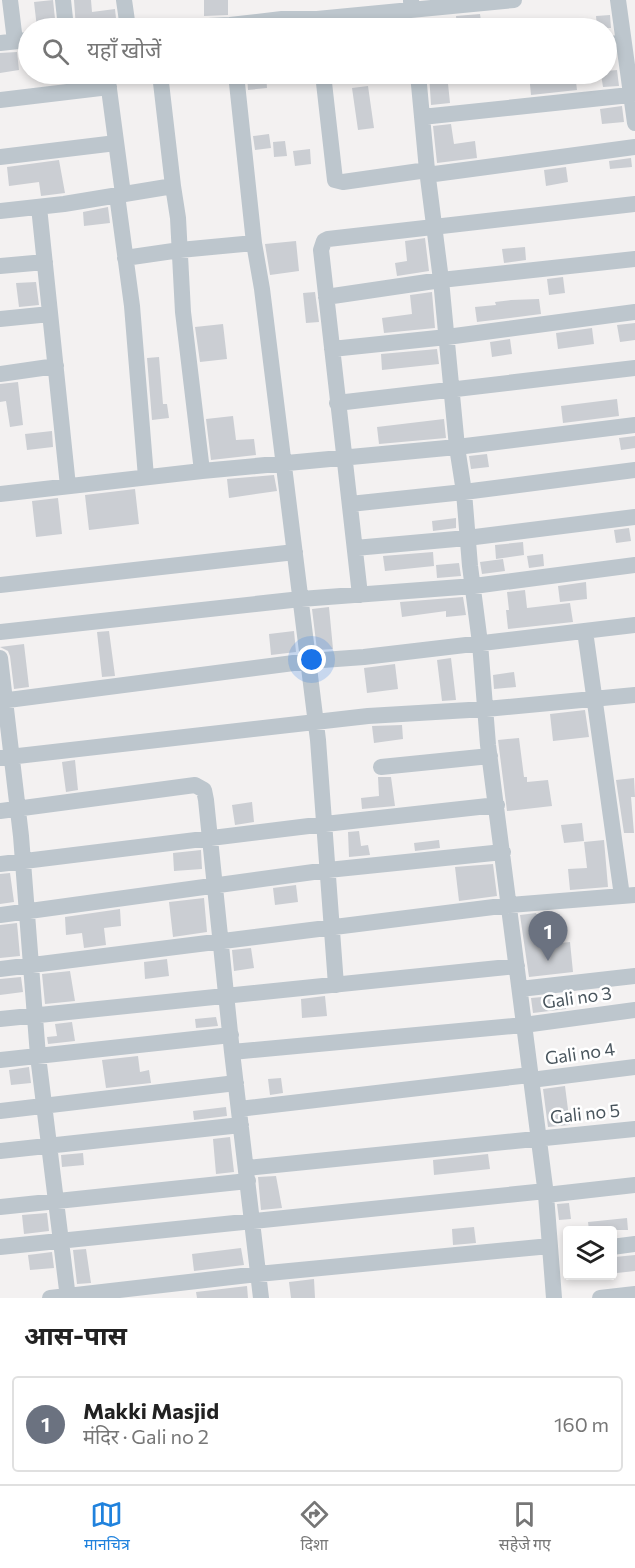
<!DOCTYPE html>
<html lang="hi">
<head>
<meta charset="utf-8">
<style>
  body { margin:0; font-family:Commissioner,"Noto Sans Devanagari",sans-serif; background:#f2f2f2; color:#222 }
  .controls { position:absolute; right:18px; bottom:18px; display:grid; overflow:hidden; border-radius:6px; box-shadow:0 3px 9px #0003 }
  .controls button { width:54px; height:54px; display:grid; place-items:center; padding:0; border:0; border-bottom:2px solid #e0e0e0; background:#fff; color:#222; font:30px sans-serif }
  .you { position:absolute; left:312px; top:660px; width:21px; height:21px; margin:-15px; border:4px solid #fff; border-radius:50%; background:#1a73e8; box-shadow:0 0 0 9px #1a73e833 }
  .badge { display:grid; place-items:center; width:39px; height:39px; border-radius:50%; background:#2082dd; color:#fff; font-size:20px; font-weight:700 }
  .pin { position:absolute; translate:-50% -50px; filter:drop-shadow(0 2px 3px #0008) }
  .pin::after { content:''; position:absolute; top:32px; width:21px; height:18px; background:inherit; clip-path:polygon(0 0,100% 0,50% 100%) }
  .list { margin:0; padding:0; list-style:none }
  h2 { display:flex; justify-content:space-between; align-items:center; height:78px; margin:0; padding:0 24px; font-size:26px }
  h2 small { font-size:20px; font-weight:400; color:#767676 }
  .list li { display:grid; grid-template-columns:39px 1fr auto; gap:18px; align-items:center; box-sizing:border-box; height:96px; margin:0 12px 12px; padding:0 12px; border:2px solid #e0e0e0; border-radius:6px }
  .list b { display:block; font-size:22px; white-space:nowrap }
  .list p { margin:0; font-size:20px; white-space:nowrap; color:#767676 }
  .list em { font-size:20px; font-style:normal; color:#767676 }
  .icon { flex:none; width:33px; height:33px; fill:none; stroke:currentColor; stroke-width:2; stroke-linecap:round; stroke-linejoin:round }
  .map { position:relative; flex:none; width:635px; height:1298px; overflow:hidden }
  .search { position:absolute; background:#fff; box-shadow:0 3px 9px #0003; left:18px; right:18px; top:18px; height:66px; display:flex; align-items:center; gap:15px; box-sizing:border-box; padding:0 21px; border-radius:33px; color:#767676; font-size:22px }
  .sheet { height:186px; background:#fff }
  nav { display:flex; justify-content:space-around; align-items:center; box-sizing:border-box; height:84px; border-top:2px solid #e0e0e0; background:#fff; font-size:16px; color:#767676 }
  nav a { display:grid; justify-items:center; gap:3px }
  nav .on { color:#2082dd }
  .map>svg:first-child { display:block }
</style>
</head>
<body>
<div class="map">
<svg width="635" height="1298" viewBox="0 0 635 1298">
  <rect width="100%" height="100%" fill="#f3f1f1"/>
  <path fill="#cbced3" d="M53,0l3,28h-19l-3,-26z
    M74,0h17l1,12 23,-3 2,19h-41z
    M204,0h24v15l-24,1z
    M480,14l2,14h-25l-1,-12z
    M610,15l1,13h-14l-1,-12z
    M17,52l2,18 -19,3v-20z
    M617,70l2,16 -16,1 -2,-13h5v-3z
    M247,74h19l1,14 -19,2z
    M429,74h18l3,29 -19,2z
    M529,74h46l2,16 -46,5z
    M368,86l6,42 -16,2 -6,-42z
    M622,106l2,16 -22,2 -2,-15z
    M451,124l3,20 21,-3 2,17 -40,5 -4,-37z
    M269,134l2,14 -16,2 -2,-14z
    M285,141l2,15 -13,1 -1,-15z
    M310,149l1,15 -16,2 -2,-15z
    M631,158l1,9 -22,2 -1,-8z
    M59,160l6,33 -24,3 -2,-14 -30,4 -2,-19z
    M566,167l2,15 -22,4 -2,-16z
    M108,207l2,16 -26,3 -1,-14z
    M425,238l4,33 -32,5 -2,-13 12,-2 -2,-20z
    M296,241l3,30 -29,4 -5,-31z
    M525,247l1,13 -22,3 -2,-14z
    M563,277l2,16 -16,2 -2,-16z
    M36,282l3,23 -20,2 -3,-24z
    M315,292l4,30 -13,1 -3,-30z
    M432,292l3,36 -51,5 -2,-15 30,-4 -2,-19z
    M539,299l2,15 -64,8 -2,-15 21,-2 -1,-3 16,-2z
    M635,323v17l-15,2 -3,-17z
    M223,324l4,35 -27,3 -5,-35z
    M592,328l2,16 -36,5 -2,-16z
    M510,339l2,15 -20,3 -2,-15z
    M437,349l2,15 -57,6 -1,-16z
    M159,357l4,47h4l2,14 -17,2 -5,-62z
    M18,382l5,43 -13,2 -4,-26 -6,1v-18z
    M617,399l2,17 -56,7 -2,-17z
    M233,416l3,24 18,-1 2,16 -45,5 -5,-41z
    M444,419l2,19 -67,6 -2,-17z
    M52,431l1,16 -26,3 -2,-16z
    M635,436v12l-14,2 -2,-12z
    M487,454l2,13 -18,2 -2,-13z
    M274,475l3,16 -48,7 -2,-19z
    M135,489l4,35 -50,6 -4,-35z
    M58,498l4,36 -26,3 -4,-36z
    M456,518v10l-23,3 -1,-10z
    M629,528l2,13 -15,2 -2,-13z
    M523,542l1,13 -28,4 -1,-14z
    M433,552l1,14 -49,5 -2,-15z
    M543,554l1,12 -15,2 -2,-12z
    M503,559l2,12 -23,3 -2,-12z
    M459,563l2,13 -24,2 -1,-13z
    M586,582l1,17 -27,3 -2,-16z
    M525,590l2,18 43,-5 3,19 -65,7 -2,-19h3l-2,-18z
    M463,597l3,18 -20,2v-6l-44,6 -2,-15z
    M329,607l4,42 -16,1 -5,-41z
    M109,631l6,45 -13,1 -5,-45z
    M294,631l2,21 -25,3 -2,-21z
    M24,644l5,43 -15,2 -4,-33 -2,-5 -8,-4z
    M451,658l5,42 -14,1 -5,-41z
    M395,664l3,25 -31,4 -3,-25z
    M514,672l2,15 -22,2 -1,-14z
    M585,710l4,27 -36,4 -3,-27z
    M402,725l1,14 -29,4 -2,-17z
    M519,738l5,39h3v5l21,-2 4,26 -45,5 -9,-71z
    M75,760l3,30 -12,2 -4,-30z
    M378,777h13l4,29 -33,3 -1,-11 18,-2z
    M634,778l1,19h-4l3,36h-10l-8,-53z
    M252,802l2,20 -19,3 -3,-20z
    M582,823l2,18 -20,2 -3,-18z
    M359,831l2,15 7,-1 2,10 -21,2 -1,-25z
    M439,840l1,8 -25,3 -1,-8z
    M604,840l4,47 -38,3 -2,-21 19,-1 -3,-26z
    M201,850l1,19 -28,2 -1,-18z
    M493,864l4,32 -38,5 -4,-34z
    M10,873l4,29 -14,2v-30z
    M296,885l2,17 -23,3 -2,-17z
    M204,898l3,34 -34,5 -4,-35z
    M120,909l1,17 -17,2 2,17 -22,3 -2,-15 -16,2 -1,-18z
    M536,913l6,32 28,-3 3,30 -44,5 -9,-62z
    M17,923l3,33 -20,2v-33z
    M251,948l3,20 -20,3 -2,-21z
    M167,959l2,17 -24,3 -1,-17z
    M70,971l5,30 -30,3 -3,-30z
    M21,977l2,15 -23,3v-16z
    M565,995l1,14 -33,4 -2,-15z
    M325,996l2,20 -25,2 -1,-19z
    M216,1017l2,9 -22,2 -1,-9z
    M72,1022l3,19 -27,3 -1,-7 10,-1 -2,-12z
    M138,1056l2,16 9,-2 2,13 -45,5 -4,-28z
    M29,1067l2,16 -20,2 -2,-15z
    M281,1078l2,15 -13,2 -2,-16z
    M565,1086l5,39 -22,2 -5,-38z
    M226,1107l1,9 -33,4 -1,-9z
    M230,1137l4,35 -18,2 -3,-35z
    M83,1153l1,12 -22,2 -1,-12z
    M488,1154l2,15 -56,6 -1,-15z
    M276,1176l6,32 -21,2 -3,-33z
    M569,1203l2,16 -12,1 -2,-16z
    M47,1213l2,18 -25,3 -2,-19z
    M627,1218l1,12h-39l-1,-8z
    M474,1227l2,16 -23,2 -1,-16z
    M241,1248l3,17 -50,6 -2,-17z
    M86,1249l5,34 -14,1 -4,-34z
    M52,1252l2,16 -24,2 -2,-15z
    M635,1255v16l-18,2 -2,-16z
    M314,1279l1,19h-24l-2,-16z
    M247,1286l1,12h-51l-1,-6z"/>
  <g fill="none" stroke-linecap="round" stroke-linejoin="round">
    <path stroke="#bdc6cd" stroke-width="16" d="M10,0l5,41
      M63,0l3,28
      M124,0l4,28
      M618,0l17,123
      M411,1l3,27
      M165,28l65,-3 52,-6h35l197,-19
      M0,43l28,-3
      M606,44l18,-1
      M107,74l16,120
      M236,74l18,169 8,46 56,451 18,245
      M323,74l12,106 8,2 84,-12
      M418,74l9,96 14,110 16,167 7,45 6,74 10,77 8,102 58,450 8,103
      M0,100l109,-13
      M422,117l208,-22
      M0,157l116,-14
      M427,175l208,-28
      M173,186l5,32 5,94 19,159 255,-24 178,-22
      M117,195l15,111 14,171
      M39,207l29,279
      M0,211l64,-7 109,-18 -13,-112
      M125,258l55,-8 74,-7
      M0,266l45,-4
      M326,297l115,-17 194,-21
      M0,319l50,-5
      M332,349l115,-12 188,-25
      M0,374l56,-8
      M337,403l298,-35
      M0,494l202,-23
      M350,504l114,-12 171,-22
      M355,548l112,-10 168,-21
      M0,585l295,-33
      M360,595l-39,-345 3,-9 4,-2 307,-35
      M585,631l37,265
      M0,632l301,-33 173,-13 161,-21
      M0,658l21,178 17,220 30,242
      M0,701l309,-40 55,-4 271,-32
      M0,758l368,-42 118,-7 149,-14
      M381,767l109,-11
      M0,811l195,-26 9,5 2,10 26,252 29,246
      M0,864l325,-40 172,-19
      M0,915l328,-45 175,-18
      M0,969l510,-64 125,-10
      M520,989l115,-13
      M0,1019l517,-53
      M232,1052l292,-27 111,-15
      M0,1060l231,-25
      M531,1080l104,-13
      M239,1109l291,-34
      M0,1111l236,-28
      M0,1151l241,-26
      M246,1168l389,-39
      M546,1195l89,-10
      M0,1207l248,-26
      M0,1247l546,-56
      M612,1247l23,-3
      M50,1298l208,-24 292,-28
      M600,1298l35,-4"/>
  </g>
  <g text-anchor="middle" stroke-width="5" stroke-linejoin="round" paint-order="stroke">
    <g font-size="18" fill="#49555d" stroke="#fff">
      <text transform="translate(577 998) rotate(-8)" y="6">Gali no 3</text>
      <text transform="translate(580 1054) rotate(-8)" y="6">Gali no 4</text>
      <text transform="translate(585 1114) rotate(-6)" y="6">Gali no 5</text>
    </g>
  </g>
</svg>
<div class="controls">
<button><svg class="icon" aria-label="layers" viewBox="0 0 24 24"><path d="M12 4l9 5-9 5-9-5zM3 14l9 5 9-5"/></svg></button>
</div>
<div class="you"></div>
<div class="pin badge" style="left:548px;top:961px;background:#6b7280">1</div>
<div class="search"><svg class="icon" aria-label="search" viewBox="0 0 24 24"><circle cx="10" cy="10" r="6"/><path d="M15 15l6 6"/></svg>यहाँ खोजें</div>
</div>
<section class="sheet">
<h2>आस-पास<small></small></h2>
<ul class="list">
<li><span class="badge" style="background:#6b7280">1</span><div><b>Makki Masjid</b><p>मंदिर · Gali no 2</p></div><em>160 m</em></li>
</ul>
</section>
<nav>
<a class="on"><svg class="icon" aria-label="map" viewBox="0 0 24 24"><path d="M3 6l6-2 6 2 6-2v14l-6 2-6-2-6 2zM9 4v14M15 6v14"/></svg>मानचित्र</a>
<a><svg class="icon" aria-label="directions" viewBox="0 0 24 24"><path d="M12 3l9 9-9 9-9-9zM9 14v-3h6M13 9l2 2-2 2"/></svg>दिशा</a>
<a><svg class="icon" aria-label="saved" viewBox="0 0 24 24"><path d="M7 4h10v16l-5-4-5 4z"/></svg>सहेजे गए</a>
</nav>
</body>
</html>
